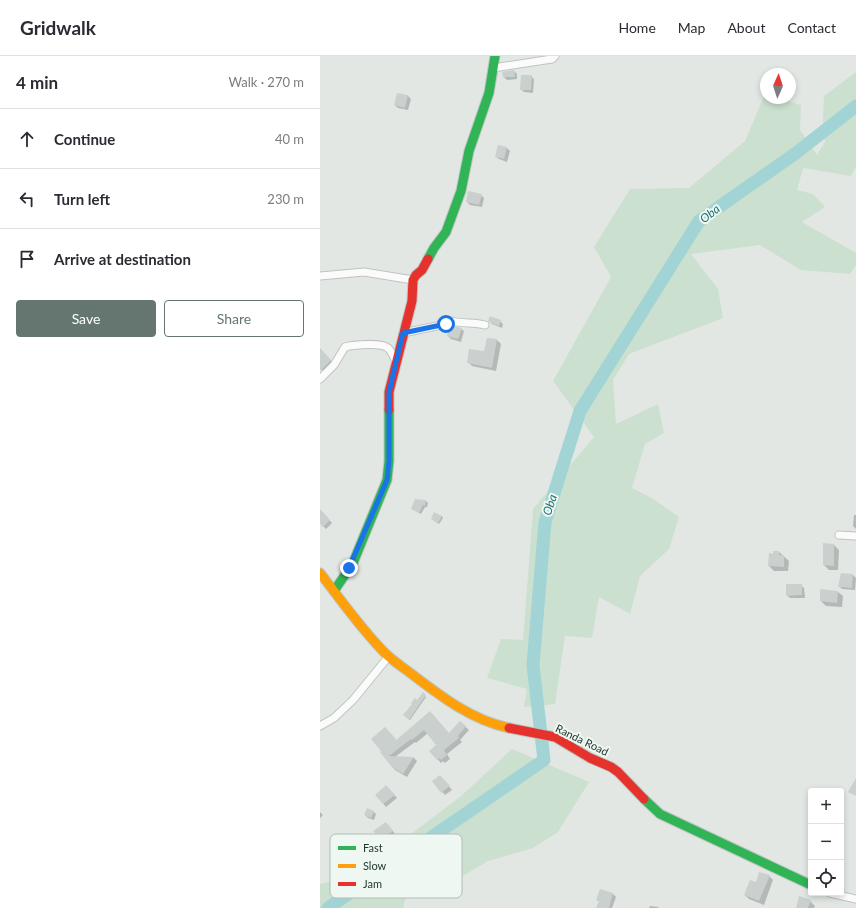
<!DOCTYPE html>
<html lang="en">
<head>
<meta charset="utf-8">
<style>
  body { margin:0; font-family:Lato,sans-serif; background:#f2f2f3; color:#2b2b33 }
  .controls { position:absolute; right:12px; bottom:12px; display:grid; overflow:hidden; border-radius:4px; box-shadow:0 2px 6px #0003 }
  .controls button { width:36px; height:36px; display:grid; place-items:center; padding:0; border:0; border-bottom:1px solid #e1e1e2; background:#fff; color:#2b2b33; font:20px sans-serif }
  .compass { position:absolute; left:440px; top:12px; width:36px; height:36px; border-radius:50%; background:#fff; box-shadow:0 2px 6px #0003; rotate:3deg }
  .stop { position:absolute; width:12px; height:12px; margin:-9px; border:3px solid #1a73e8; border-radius:50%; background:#fff }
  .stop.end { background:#1a73e8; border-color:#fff; box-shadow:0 1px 4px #0008 }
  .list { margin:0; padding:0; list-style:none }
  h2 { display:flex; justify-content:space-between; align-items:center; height:52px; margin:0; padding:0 16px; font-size:17px }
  h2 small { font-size:13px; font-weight:400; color:#7c7c81 }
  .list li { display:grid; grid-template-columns:26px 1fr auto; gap:12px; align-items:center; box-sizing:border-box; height:60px; padding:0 16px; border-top:1px solid #e1e1e2 }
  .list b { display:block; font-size:15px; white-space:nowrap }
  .list em { font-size:13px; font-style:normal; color:#7c7c81 }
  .actions { display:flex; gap:8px; padding:12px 16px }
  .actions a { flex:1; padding:9px 0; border:1px solid #64766f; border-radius:4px; text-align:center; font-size:14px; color:#64766f }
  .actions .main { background:#64766f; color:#fff }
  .icon { flex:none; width:22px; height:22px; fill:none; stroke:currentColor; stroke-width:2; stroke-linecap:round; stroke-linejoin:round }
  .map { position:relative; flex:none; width:536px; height:852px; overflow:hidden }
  header { display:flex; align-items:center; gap:24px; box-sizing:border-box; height:56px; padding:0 20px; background:#fff; border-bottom:1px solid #e1e1e2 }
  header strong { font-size:19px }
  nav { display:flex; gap:22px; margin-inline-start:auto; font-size:14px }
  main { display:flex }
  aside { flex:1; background:#fff }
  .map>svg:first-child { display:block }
</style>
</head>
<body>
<header>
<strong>Gridwalk</strong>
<nav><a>Home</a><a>Map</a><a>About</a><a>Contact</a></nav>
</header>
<main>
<aside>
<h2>4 min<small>Walk · 270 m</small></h2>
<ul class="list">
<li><svg class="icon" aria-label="ahead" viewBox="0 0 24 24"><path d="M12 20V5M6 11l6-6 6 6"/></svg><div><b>Continue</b></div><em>40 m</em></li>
<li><svg class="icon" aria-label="left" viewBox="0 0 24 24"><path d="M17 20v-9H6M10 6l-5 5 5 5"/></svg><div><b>Turn left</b></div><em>230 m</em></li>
<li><svg class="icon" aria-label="arrive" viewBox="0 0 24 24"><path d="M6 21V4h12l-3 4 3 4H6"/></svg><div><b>Arrive at destination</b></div></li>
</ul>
<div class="actions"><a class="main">Save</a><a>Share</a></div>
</aside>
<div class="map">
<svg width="536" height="852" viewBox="0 0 536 852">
  <rect width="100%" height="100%" fill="#e2e7e4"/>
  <path fill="#cbe0cf" d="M536,16v95l-5,9 -48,-8 -6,22 16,4 12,13 -23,15 54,31v12l-6,9 -49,-4 -41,-25 -69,9 27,35 5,29 -94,36 -16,26 3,44 42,-20 6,29 -19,11 -13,44 20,10 27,19 -10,32 -29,27 -10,38 -31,-17 -7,41 -27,-2 -10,68 -31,3 3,-18 -40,-11 14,-39 22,1 10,-131 61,-72 -41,-56 58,-104 -17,-30 36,-58 59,-1 56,-47 20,-47 1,1v3h11l24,7 -1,25 17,25 8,-13 -2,-25 1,-21z
    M192,693l77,33 -31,50 -25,16 -45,13 -32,19 -47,6 -6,22h-83v-24l38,-10 102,-77z"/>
  <path fill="#0003" d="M194,15l3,3v5l-10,1 -3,-3 -1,-5z
    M211,20l3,3 -1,14 -9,-1 -3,-3z
    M78,38l10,2 3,3 -3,11 -10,-2 -3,-3z
    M187,92l3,3 -3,11 -8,-3 -3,-2z
    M161,139l3,3 -2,9 -12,-2 -3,-3z
    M169,265h11l3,3 -1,4 -10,-4z
    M141,273l3,2 -3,11 -10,-3 -3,-3z
    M177,284l4,4 -5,27 -24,-5 -4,-4 17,-9z
    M0,293l15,16 -9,9 -6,-6z
    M106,445l2,2 -1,4h-2l-4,7 -9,-5z
    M3,457l9,10 -6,6 -6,-6v-8z
    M534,459h2v14l-3,-3z
    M122,460l1,2 -4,6 -6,-4z
    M514,489l5,5 -1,20h-9l-5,-5z
    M459,496l10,9 -1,10h-14l-5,-5 5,-11z
    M521,518l12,1 3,3 -1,12 -13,-1 -3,-3z
    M481,529l3,3 1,10h-15l-3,-3z
    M501,534l17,2 5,4 -1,11 -16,-1 -5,-5z
    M103,638l3,3 -16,23 -6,-5z
    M110,657l19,22 11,-13 9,8 -9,10 2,2 -15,12 3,5 -5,4 -2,-2 -2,2 -11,-12 8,-6 -10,-12 -12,10 -1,-1 -20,15 19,1 3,3 -10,16 -12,-7 -14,-18 4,-24 11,13z
    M123,723l9,11 -7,5 -12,-13z
    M69,733l8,9 -11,9 -10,-12z
    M53,755l3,3 -2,6 -6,-2 -3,-3z
    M0,756l3,3 -3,3z
    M69,770l6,8 -12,9 -8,-11z
    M449,820l4,4 -9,25 -15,-6 -4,-4 11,-12z
    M280,834l13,4 3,3 -4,11h-15l3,-6 -3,-2z
    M490,845l5,5 -1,2h-17z
    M330,850l8,1 1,1h-10z"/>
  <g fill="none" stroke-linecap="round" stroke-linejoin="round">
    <path stroke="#a2d4d5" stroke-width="13" d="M8,852l216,-148 -11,-95 12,-143 35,-111 119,-190 97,-68 60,-47"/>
  </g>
  <path fill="#cad0cd" d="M194,14l1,7h-12l-1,-5z
    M201,19h11l-1,15h-11z
    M77,37l11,2 -3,13 -11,-3z
    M178,89l9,2 -3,12 -9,-2z
    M148,135l14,3 -3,11 -13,-3z
    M170,260l11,4 -2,6 -10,-4 -1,-1z
    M132,270l10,2 -4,11 -11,-3 2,-8z
    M167,282l10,1 -5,29 -25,-5 2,-14 15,2z
    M0,292l11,12 -11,11z
    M95,443l11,1 -1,6 -2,-1 -4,8 -8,-4z
    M0,453l10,11 -7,7 -3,-3z
    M114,456l8,4 -4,7 -7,-4z
    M503,487l11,1v22l-11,-1z
    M453,495h6v4h5v12l-16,-1 1,-13 4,1z
    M521,517l12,1 -1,14 -14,-1z
    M466,528h16v11l-16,1z
    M500,533l18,2 -1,12 -17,-2z
    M103,636l3,3 -17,25 -6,-5 9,-11 -1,-1 4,-5 2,2z
    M110,655l19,22 11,-12 6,5 -8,10 1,2 -15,12 3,5 -6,5 -2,-2 -2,2 -8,-9 7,-6 -12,-15 -12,10 -1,-1 -22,17 25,1 -11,17 -12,-8 -11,-14 1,-1 -10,-12 14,-12 11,12 -1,2z
    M120,719l10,11 -9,7 -9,-12z
    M536,722v18l-8,-4z
    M66,729l9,10 -12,9 -8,-9z
    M47,752l7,3 -3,7 -7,-3z
    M66,766l7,9 -13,9 -7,-9z
    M439,816l11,3 -11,26 -15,-6 6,-15 6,2z
    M280,833l13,4 -4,15h-13l3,-7 -3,-1z
    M479,840l12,4 -3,8h-12z"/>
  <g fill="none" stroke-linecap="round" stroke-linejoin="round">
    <g stroke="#bfc4c1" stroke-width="9">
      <path id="street" d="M173,12l59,-9 3,-3
        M0,220l44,-4 49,8
        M83,277l43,-9 5,-3c12,3 23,1 34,4
        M0,323l14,-14 11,-18 4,-1c9,-1 32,-4 39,2 4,4 6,9 8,14
        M519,479l17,1
        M0,670l14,-8 19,-18 36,-44
        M510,837l26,6"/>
    </g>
    <g stroke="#bdc5c1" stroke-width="11">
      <path id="fast" d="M108,203l6,-11 12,-16 15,-41 8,-40 20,-58 6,-37
        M14,535l19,-28 34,-83 2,-19v-51
        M324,743l16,15 151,71"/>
    </g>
    <g stroke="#bdc5c1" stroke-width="11">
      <path id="slow" d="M0,517c21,27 41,56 65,80 7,7 16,13 24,19 30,23 62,48 100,56"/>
    </g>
    <g stroke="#bdc5c1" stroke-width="11">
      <path id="jam" d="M69,354v-18l23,-91 1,-21 3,-5 6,-5 6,-11
        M189,672l46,9 35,21 21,9 7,5 26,27"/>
    </g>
    <use href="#street" stroke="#fbfbfb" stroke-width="7"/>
    <use href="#fast" stroke="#30b455" stroke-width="9"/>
    <use href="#slow" stroke="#ff9f0a" stroke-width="9"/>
    <use href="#jam" stroke="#e5322d" stroke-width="9"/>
  </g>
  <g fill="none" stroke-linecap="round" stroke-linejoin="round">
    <path stroke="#1a73e8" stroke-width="5" d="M29,512l38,-88 2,-19v-69l14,-59 43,-9"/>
  </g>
  <g text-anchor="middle" stroke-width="4" stroke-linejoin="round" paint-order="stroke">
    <g font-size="11" fill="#203930" stroke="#eff7f2">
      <text transform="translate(262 684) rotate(26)" y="4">Randa Road</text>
    </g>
    <g font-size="12" font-style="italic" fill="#1c6f73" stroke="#eff7f2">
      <text transform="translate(390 158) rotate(-38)" y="4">Oba</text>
      <text transform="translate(230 449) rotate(-72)" y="4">Oba</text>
    </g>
  </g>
  <rect x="10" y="778" width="132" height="64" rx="6" fill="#eff7f2" stroke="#b1beb8" stroke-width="1"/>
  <rect x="18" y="790" width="18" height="4" fill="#30b455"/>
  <rect x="18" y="808" width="18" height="4" fill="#ff9f0a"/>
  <rect x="18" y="826" width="18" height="4" fill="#e5322d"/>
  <g font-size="11" fill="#203930">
    <text x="43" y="796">Fast</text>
    <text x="43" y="814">Slow</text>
    <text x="43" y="832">Jam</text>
  </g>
</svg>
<div class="controls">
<button>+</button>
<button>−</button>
<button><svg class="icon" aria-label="locate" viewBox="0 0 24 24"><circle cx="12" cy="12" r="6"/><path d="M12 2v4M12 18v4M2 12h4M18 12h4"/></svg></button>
</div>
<svg class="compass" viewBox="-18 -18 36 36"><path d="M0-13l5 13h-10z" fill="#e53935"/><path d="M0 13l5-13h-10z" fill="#7c7c81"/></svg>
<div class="stop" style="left:126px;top:268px"></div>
<div class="stop end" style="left:29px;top:512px"></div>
</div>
</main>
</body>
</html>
